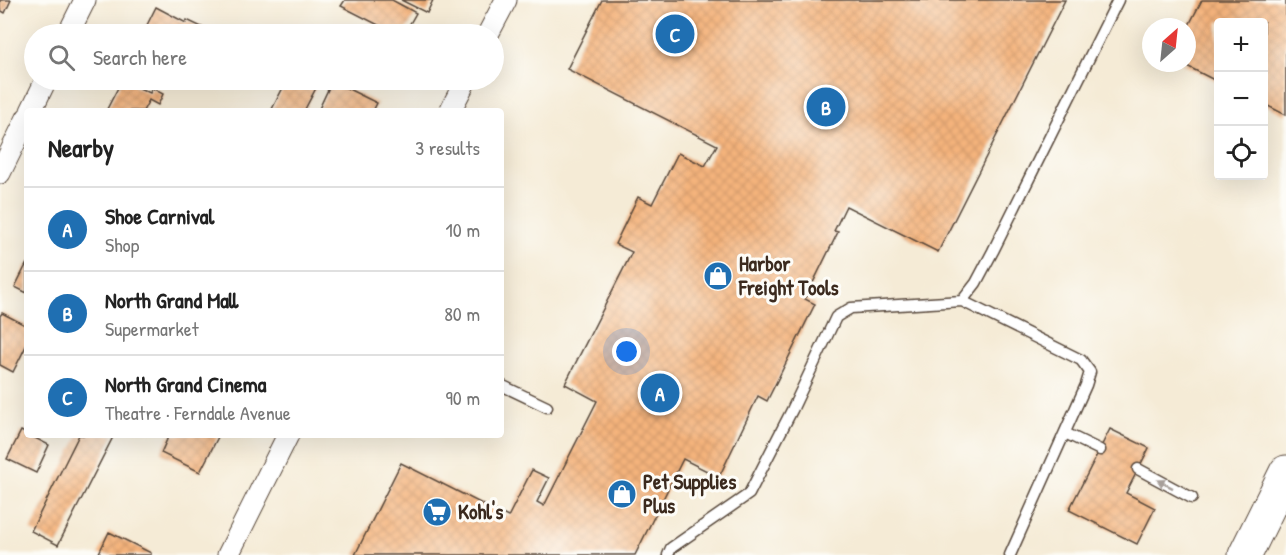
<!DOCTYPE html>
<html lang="en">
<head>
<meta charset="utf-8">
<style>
  body { margin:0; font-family:"Patrick Hand",sans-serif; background:#f6f6f6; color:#222 }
  .controls { position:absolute; right:18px; top:18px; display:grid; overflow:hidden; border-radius:6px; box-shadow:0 6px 24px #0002 }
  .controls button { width:54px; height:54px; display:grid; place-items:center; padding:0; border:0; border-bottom:2px solid #e0e0e0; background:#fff; color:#222; font:30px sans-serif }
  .compass { position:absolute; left:1142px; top:18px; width:54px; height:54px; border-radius:50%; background:#fff; box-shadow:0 6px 24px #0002; rotate:27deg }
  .you { position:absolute; left:627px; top:352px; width:21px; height:21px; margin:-15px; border:4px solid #fff; border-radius:50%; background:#1a73e8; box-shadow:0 0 0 9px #1a73e833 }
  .badge { display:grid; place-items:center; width:39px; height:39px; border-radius:50%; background:#1f6fb2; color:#fff; font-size:20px; font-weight:700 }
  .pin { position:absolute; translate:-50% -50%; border:3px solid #fff; box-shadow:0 2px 6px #0006 }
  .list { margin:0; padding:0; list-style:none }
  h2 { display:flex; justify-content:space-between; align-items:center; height:78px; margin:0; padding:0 24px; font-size:26px }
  h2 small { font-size:20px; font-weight:400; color:#767676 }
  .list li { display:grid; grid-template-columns:39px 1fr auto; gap:18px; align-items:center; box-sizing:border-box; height:84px; padding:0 24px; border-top:2px solid #e0e0e0 }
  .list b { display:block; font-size:22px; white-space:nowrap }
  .list p { margin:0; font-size:20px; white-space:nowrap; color:#767676 }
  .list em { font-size:20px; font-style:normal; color:#767676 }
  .icon { flex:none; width:33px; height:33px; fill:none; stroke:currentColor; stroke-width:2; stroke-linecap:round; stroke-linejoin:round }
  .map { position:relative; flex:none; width:1286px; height:555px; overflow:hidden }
  .search { position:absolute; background:#fff; box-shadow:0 6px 24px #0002; left:24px; top:24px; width:480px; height:66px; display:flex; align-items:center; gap:15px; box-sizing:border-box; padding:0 21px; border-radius:33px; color:#767676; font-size:22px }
  .panel { position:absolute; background:#fff; box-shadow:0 6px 24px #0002; left:24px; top:108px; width:480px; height:330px; border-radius:6px }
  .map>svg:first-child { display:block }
</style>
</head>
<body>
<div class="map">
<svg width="1286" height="555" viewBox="0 0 1286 555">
  <defs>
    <pattern id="building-cross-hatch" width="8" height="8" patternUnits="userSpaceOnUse" patternTransform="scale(1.5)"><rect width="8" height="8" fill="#f4b37c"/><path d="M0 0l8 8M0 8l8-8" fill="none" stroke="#d29a6b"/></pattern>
  </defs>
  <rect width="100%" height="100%" fill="#fdfcf7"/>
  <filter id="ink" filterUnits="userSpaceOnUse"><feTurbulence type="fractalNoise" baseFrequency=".0167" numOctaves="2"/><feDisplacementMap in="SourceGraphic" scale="12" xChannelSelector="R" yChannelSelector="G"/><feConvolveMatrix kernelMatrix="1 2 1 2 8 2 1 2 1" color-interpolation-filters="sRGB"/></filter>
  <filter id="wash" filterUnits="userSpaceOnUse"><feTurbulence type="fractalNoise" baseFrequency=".008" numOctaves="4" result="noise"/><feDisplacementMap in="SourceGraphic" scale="24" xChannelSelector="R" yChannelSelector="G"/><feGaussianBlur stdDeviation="1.35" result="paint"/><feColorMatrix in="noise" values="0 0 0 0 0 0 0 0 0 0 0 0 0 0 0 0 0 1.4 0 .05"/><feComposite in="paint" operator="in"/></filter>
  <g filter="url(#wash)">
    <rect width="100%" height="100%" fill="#f5ebd6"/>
    <g id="blocks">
      <path fill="url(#building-cross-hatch)" d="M0,0h11l-6,13 -5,-3z
        M345,0h47l24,13 -12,21h-8l-55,-28z
        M401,0h32l-6,13z
        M602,0h463l-127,252 -92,-46 -12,25 4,1 -33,67 10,5 -48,97 -9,-5 -39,81 -36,-18 -48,96h-280l46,-92 107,54 24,-47 17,8 -12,24 7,4 53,-105 -32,-17 67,-132 -17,-8 23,-47 14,7 26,-51 27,13 12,-21 -150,-76z
        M1202,0h84v115l-22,-11v-82h-46v60l-37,-19h6v-34z
        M156,7l30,16 1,-3 21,10 -2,4h-61l2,-3 -2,-2z
        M122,80l28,13 2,-5 11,6 -5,11 -9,-5 -6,11h-37z
        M287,80h13l16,8 -12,23h-33z
        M332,81l45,22 -4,8h-55z
        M27,263v30l-12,-6z
        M2,313l25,13v18l-14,28 -13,-7v-49z
        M1110,429l39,19 -23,45 29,15 -18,36 -68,-34z
        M21,431l28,14 -13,28 -29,-14z
        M79,435h35l-56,110 -27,-14z
        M169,435h50l-19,37 -39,-19z
        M109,532l42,21v2h-53z"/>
    </g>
  </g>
  <g filter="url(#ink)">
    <use href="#blocks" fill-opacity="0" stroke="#57473a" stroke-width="1.5"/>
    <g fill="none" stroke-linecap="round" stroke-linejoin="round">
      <g stroke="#57473a" stroke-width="13">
        <path id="lane" d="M962,301l119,59 9,12 -4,13 -76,170
          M501,385l46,22
          M1065,433l35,17
          M1138,469l54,29
          M668,555l3,-7 78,-54 43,-84 44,-93 15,-9 111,-7 14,-18 17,-32 125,-251"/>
      </g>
      <g stroke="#57473a" stroke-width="23">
        <path id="street" d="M68,34l17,-34
          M488,34l18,-34
          M31,111l15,-31
          M450,111l16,-31
          M0,173l27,-55
          M228,555l60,-120"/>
      </g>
      <g stroke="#57473a" stroke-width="35">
        <path id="primary" d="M1245,555l41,-83"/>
      </g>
      <use href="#lane" stroke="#fff" stroke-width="10"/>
      <use href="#street" stroke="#fff" stroke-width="21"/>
      <use href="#primary" stroke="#fff" stroke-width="33"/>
    </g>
    <defs><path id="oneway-solid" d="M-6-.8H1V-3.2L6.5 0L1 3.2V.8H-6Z" transform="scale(1.5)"/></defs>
    <use fill="#a79f9a" href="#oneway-solid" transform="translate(1165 484) rotate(-153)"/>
  </g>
  <defs>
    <g id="shop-disc" transform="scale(1.5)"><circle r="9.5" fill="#1f6fb2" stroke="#fdfcf7"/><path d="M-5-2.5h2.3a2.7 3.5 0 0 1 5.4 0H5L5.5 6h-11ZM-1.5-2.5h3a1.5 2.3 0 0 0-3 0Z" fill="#fff"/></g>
    <g id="supermarket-disc" transform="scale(1.5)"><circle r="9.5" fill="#1f6fb2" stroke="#fdfcf7"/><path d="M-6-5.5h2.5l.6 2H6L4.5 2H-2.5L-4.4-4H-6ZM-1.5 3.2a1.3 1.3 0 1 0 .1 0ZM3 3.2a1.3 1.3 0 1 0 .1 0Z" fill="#fff"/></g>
  </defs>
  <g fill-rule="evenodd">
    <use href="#shop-disc" x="718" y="276"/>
    <use href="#shop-disc" x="622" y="494"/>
    <use href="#supermarket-disc" x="437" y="512"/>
  </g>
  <g text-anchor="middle" stroke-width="6" stroke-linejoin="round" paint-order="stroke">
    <g font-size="21" font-weight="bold" fill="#3b2a1e" stroke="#fdfcf7" text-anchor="start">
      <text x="739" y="271">Harbor<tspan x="739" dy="24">Freight Tools</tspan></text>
      <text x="643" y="489">Pet Supplies<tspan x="643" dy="24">Plus</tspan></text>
      <text x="458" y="519">Kohl's</text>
    </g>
  </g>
</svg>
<div class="controls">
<button>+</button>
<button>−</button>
<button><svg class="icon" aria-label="locate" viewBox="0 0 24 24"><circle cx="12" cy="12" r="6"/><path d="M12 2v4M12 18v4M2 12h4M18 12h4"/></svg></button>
</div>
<svg class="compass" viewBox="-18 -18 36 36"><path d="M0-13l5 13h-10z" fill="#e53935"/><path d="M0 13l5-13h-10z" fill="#767676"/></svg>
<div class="you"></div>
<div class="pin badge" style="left:660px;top:393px">A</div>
<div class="pin badge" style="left:826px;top:107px">B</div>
<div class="pin badge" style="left:675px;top:34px">C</div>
<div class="search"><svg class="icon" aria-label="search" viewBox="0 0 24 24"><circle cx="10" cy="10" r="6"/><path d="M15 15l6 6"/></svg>Search here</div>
<section class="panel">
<h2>Nearby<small>3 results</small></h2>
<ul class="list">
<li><span class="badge">A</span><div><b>Shoe Carnival</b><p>Shop</p></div><em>10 m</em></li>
<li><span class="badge">B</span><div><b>North Grand Mall</b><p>Supermarket</p></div><em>80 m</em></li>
<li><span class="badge">C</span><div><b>North Grand Cinema</b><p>Theatre · Ferndale Avenue</p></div><em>90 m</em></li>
</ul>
</section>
</div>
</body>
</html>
